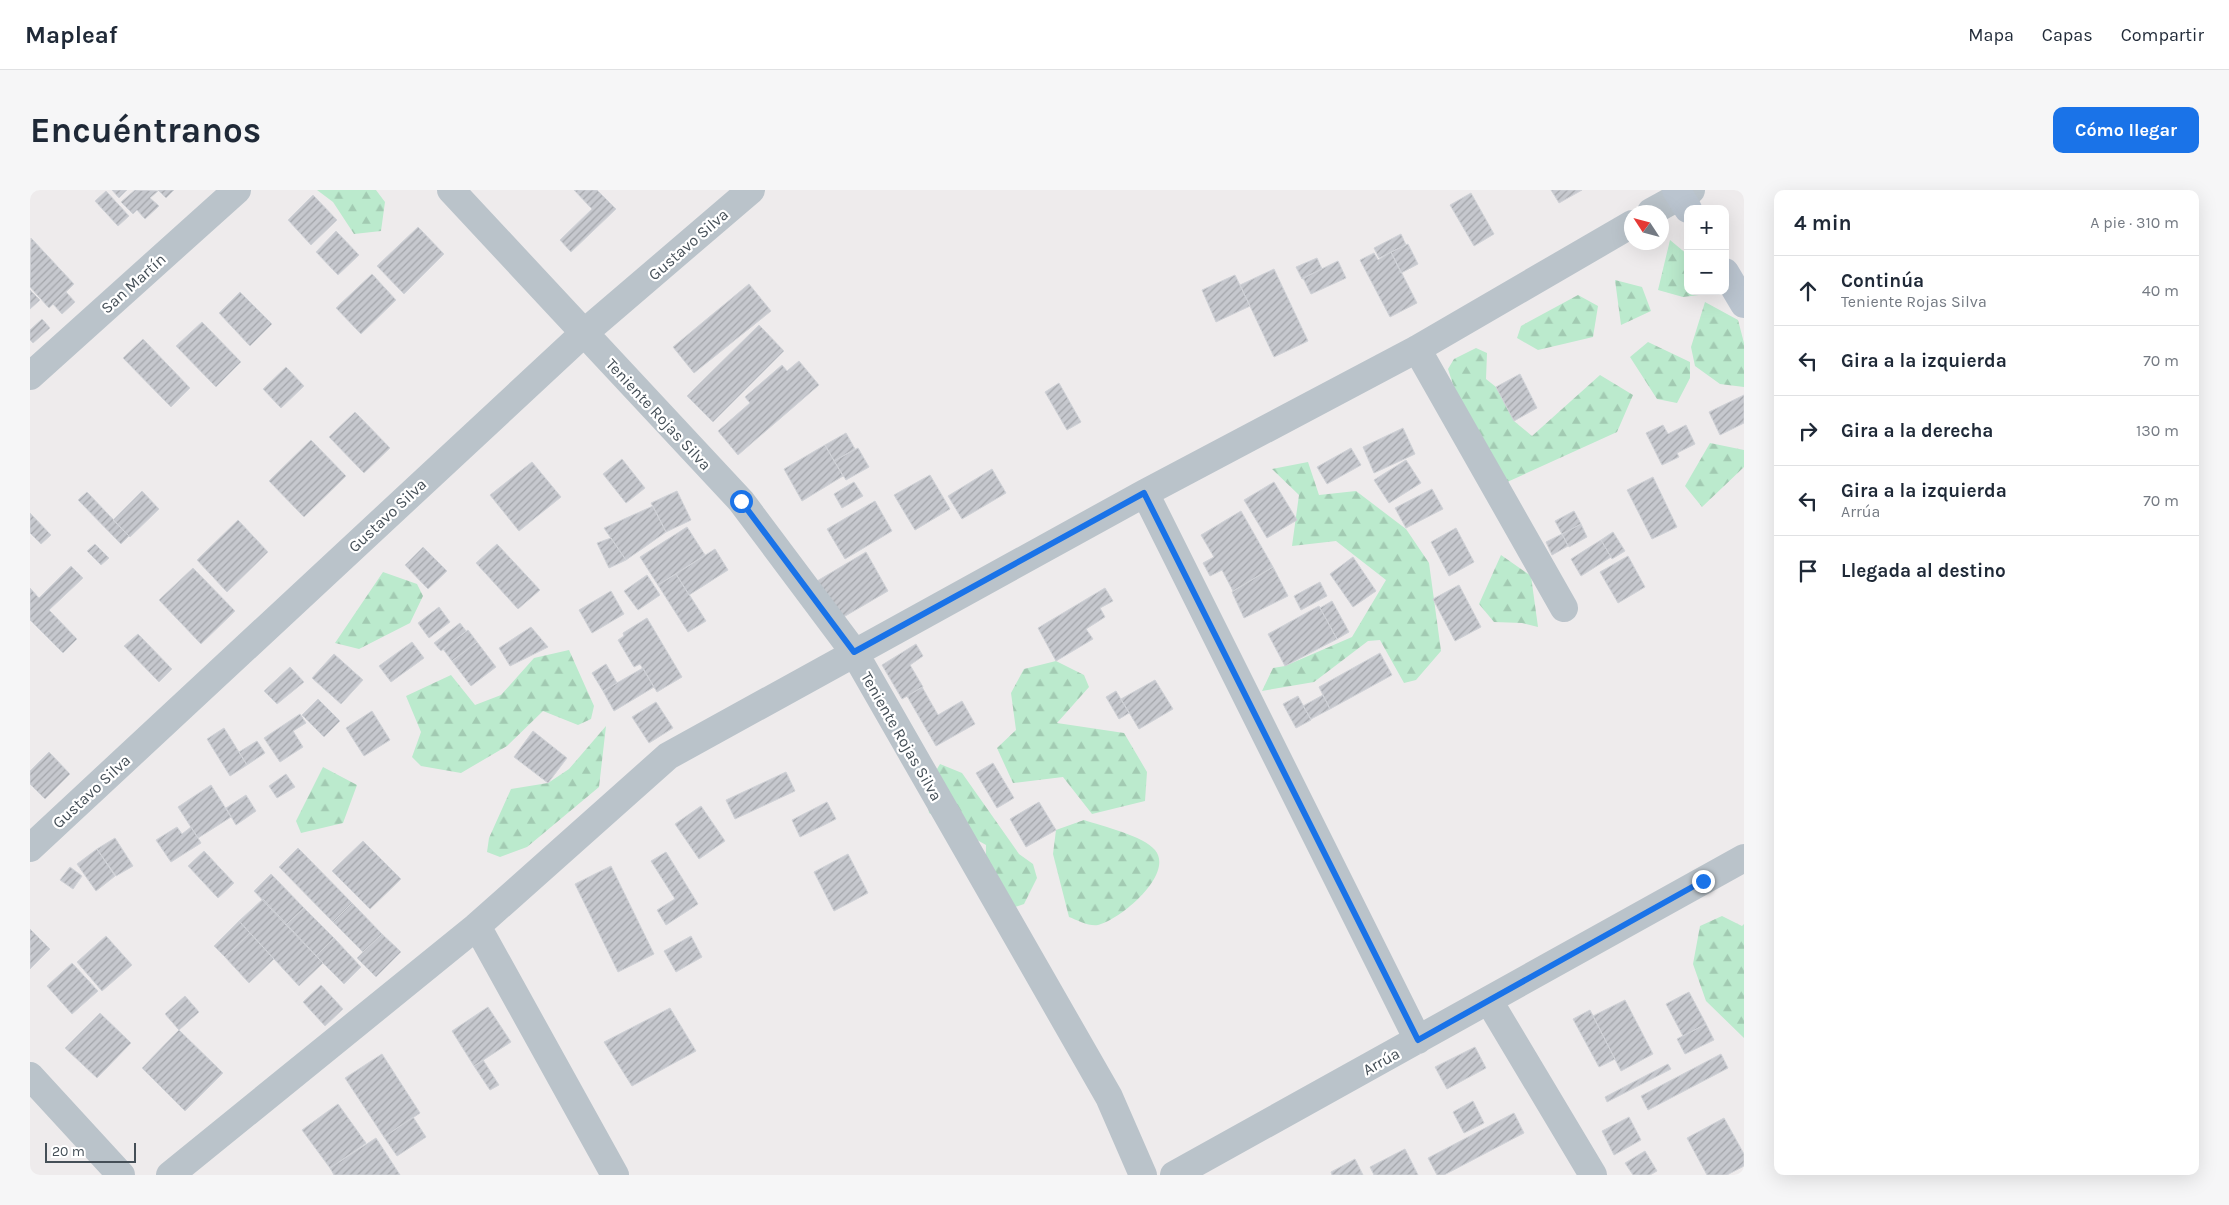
<!DOCTYPE html>
<html lang="es">
<head>
<meta charset="utf-8">
<style>
  body { margin:0; font-family:Karla,sans-serif; background:#f6f6f7; color:#1f2937 }
  .controls { position:absolute; right:15px; top:15px; display:grid; overflow:hidden; border-radius:10px; box-shadow:0 5px 20px #0002 }
  .controls button { width:45px; height:45px; display:grid; place-items:center; padding:0; border:0; border-bottom:1px solid #e0e1e3; background:#fff; color:#1f2937; font:25px sans-serif }
  .compass { position:absolute; left:1594px; top:15px; width:45px; height:45px; border-radius:50%; background:#fff; box-shadow:0 5px 20px #0002; rotate:306deg }
  .scale { position:absolute; left:15px; bottom:12px; width:91px; box-sizing:border-box; padding-left:5px; border:2px solid #454f57; border-top:0; font-size:14px; line-height:18px; white-space:nowrap; color:#454f57; -webkit-text-stroke:4px #fff; paint-order:stroke }
  .stop { position:absolute; width:15px; height:15px; margin:-11px; border:4px solid #1a73e8; border-radius:50%; background:#fff }
  .stop.end { background:#1a73e8; border-color:#fff; box-shadow:0 1px 5px #0008 }
  .list { margin:0; padding:0; list-style:none }
  h2 { display:flex; justify-content:space-between; align-items:center; height:65px; margin:0; padding:0 20px; font-size:21px }
  h2 small { font-size:16px; font-weight:400; color:#747a83 }
  .list li { display:grid; grid-template-columns:32px 1fr auto; gap:15px; align-items:center; box-sizing:border-box; height:70px; padding:0 20px; border-top:1px solid #e0e1e3 }
  .list b { display:block; font-size:19px; white-space:nowrap }
  .list p { margin:0; font-size:16px; white-space:nowrap; color:#747a83 }
  .list em { font-size:16px; font-style:normal; color:#747a83 }
  .icon { flex:none; width:28px; height:28px; fill:none; stroke:currentColor; stroke-width:2; stroke-linecap:round; stroke-linejoin:round }
  .map { position:relative; flex:none; width:1714px; height:985px; overflow:hidden; border-radius:10px }
  header { display:flex; align-items:center; gap:30px; box-sizing:border-box; height:70px; padding:0 25px; background:#fff; border-bottom:1px solid #e0e1e3 }
  header strong { font-size:24px }
  nav { display:flex; gap:28px; margin-inline-start:auto; font-size:18px }
  .intro { display:flex; align-items:center; justify-content:space-between; box-sizing:border-box; height:120px; padding:0 30px }
  h1 { margin:0; font-size:35px }
  .button { padding:12px 22px; border-radius:10px; background:#1a73e8; color:#fff; font-size:18px; font-weight:700 }
  main { display:flex; gap:30px; padding:0 30px }
  aside { flex:1; background:#fff; border-radius:10px; box-shadow:0 5px 20px #0002 }
  .map>svg:first-child { display:block }
</style>
</head>
<body>
<header>
<strong>Mapleaf</strong>
<nav><a>Mapa</a><a>Capas</a><a>Compartir</a></nav>
</header>
<div class="intro"><h1>Encuéntranos</h1><a class="button">Cómo llegar</a></div>
<main>
<div class="map">
<svg width="1714" height="985" viewBox="0 0 1714 985">
  <defs>
    <pattern id="forest-firs" width="22" height="20" patternUnits="userSpaceOnUse" patternTransform="scale(1.25)"><rect width="22" height="20" fill="#bbeacd"/><path d="M5 1l3.5 6h-7zM16 11l3.5 6h-7z" fill="#a2cab2"/></pattern>
    <pattern id="building-hatch" width="6" height="6" patternUnits="userSpaceOnUse" patternTransform="scale(1.25)"><rect width="6" height="6" fill="#c6c8ce"/><path d="M-1 1l2-2M0 6l6-6M5 7l2-2" fill="none" stroke="#a3a5aa"/></pattern>
  </defs>
  <rect width="100%" height="100%" fill="#eeebec"/>
  <path fill="url(#forest-firs)" d="M287,0h59l9,12 -4,29 -27,3 -21,-32z
    M1640,50l18,15v36h12l-1,4 -16,2 -25,-7z
    M1585,90l27,7 9,24 -30,14z
    M1548,105l20,11 -5,31 -55,13 -21,-12 4,-12z
    M1675,112l33,18 6,23v44l-24,-3 -25,-18 -4,-19z
    M1618,152l42,20v16l-13,25 -20,-4 -27,-42z
    M1446,158l11,5 -1,26 10,8 18,34 18,15 68,-61 33,20 -16,37 -112,51 -41,-64 -16,-50 6,-10z
    M1680,253l34,7v17l-42,40 -17,-21z
    M1278,272l11,33 37,-4 50,38 23,34 12,88 -25,29 -12,3 -24,-43 -12,1 -54,41 -52,9 11,-23 12,-2 67,-29 34,-57 -50,-39 -44,5 7,-51 -27,-26z
    M1471,365l30,21 7,51 -16,-4 -28,-1 -15,-18z
    M353,382l34,12 6,12 -13,27 -51,26 -24,-6z
    M539,460l25,56 -3,13 -13,6 -35,-14 -36,35 -46,27 -40,-7 -9,-9 9,-25 -15,-36 45,-21 24,30 26,-10 33,-37z
    M1026,471l28,14 5,12 -32,36 67,10 23,39 -2,29 -53,13 -29,-37 -50,6 -16,-35 19,-18 -5,-37 13,-24z
    M576,536l-7,61 -72,60 -27,10 -13,-5 2,-14 22,-49 37,-6 21,-14z
    M910,574l22,9 57,81 14,10 4,14 -13,26 -29,10 -10,-7 1,-62 -57,-32 -3,-26z
    M293,577l34,18 -14,38 -42,10 -5,-12z
    M1054,630c18,6 60,16 71,30 20,24 -35,70 -57,75 -8,2 -21,-5 -29,-8l-16,-63 3,-24z
    M1692,726l20,10 2,-2v114l-38,-37 -13,-37 7,-38z"/>
  <path fill="url(#building-hatch)" stroke="#d0d2d7" d="M82,0h15l-8,8z
    M105,0l23,1 -8,7 9,8 -14,13 -8,-9 -4,4 -12,-12z
    M128,0h16l-8,8z
    M544,0h23l19,19 -45,43 -11,-12 32,-31z
    M1521,0h31l-23,13z
    M76,1l23,25 -11,10 -23,-25z
    M1441,3l23,41 -20,12 -24,-41z
    M283,5l24,25 -26,25 -23,-25z
    M388,37l26,27 -40,40 -27,-28z
    M306,41l23,24 -21,20 -22,-23z
    M1371,44l5,11 -27,13 -5,-10z
    M1,48l43,46 -25,24 -19,-21z
    M1378,54l10,20 -17,9 -10,-21z
    M1361,62l26,51 -27,14 -30,-57 14,-7 4,7z
    M1287,68l5,11 -20,10 -6,-12z
    M1308,71l8,17 -35,16 -8,-16z
    M1244,79l34,72 -34,16 -34,-72z
    M342,84l24,26 -35,34 -25,-26z
    M1205,85l15,31 -34,16 -14,-32z
    M719,94l22,27 -77,62 -21,-26z
    M0,100l10,10 -10,9z
    M36,102l9,10 -13,12 -9,-10z
    M210,102l32,32 -22,22 -31,-33z
    M12,129l8,9 -17,15 -3,-3v-10z
    M172,132l39,40 -25,25 -40,-41z
    M729,135l25,26 -71,71 -26,-26z
    M113,149l47,49 -19,19 -48,-49z
    M769,171l20,24 -81,70 -20,-24 32,-28 -5,-6 37,-32 5,6z
    M256,177l18,19 -23,22 -18,-19z
    M1490,184l17,34 -23,13 -18,-34z
    M1029,193l22,39 -14,8 -22,-38z
    M1714,205v28l-24,12 -11,-23z
    M325,222l35,36 -26,25 -35,-36z
    M1633,235l5,9 18,-9 9,19 -18,9 2,4 -17,8 -16,-32z
    M1373,238l12,26 -41,19 -11,-26z
    M816,243l9,16 -21,12 -9,-16z
    M281,250l35,36 -42,41 -35,-36z
    M795,255l18,31 -41,25 -18,-32z
    M828,258l11,19 -23,13 -12,-19z
    M1321,258l10,17 -34,19 -10,-17z
    M592,269l23,29 -19,15 -23,-29z
    M1376,270l15,23 -32,20 -15,-23z
    M502,272l29,35 -42,34 -29,-36z
    M962,279l14,24 -44,26 -14,-23z
    M900,285l20,34 -35,21 -21,-35z
    M1623,287l24,50 -25,12 -25,-49z
    M824,292l9,14 -21,12 -8,-14z
    M1244,292l23,38 -30,18 -23,-38z
    M1402,299l11,20 -37,19 -11,-20z
    M112,301l17,18 -29,28 -17,-17z
    M647,301l14,29 -25,12 -15,-29z
    M57,302l42,44 -8,8 -43,-44z
    M845,311l17,30 -47,28 -18,-30z
    M623,316l13,26 -40,28 -22,-32z
    M1211,321l32,56 -40,24 -11,-21 -12,6 -7,-13 11,-6 -13,-22z
    M1544,321l7,13 -19,10 -7,-13z
    M0,323l21,22 -10,9 -11,-11z
    M208,330l30,32 -41,40 -30,-32z
    M1551,334l6,13 -18,10 -7,-13z
    M657,337l18,28 -47,30 -18,-28z
    M1426,338l18,34 -25,14 -18,-34z
    M1583,342l12,19 -13,8 -11,-19z
    M1532,344l6,12 -16,9 -6,-13z
    M581,348l15,22 -17,8 -12,-25z
    M1571,350l10,17 -30,19 -10,-17z
    M65,354l14,14 -8,7 -14,-14z
    M467,354l43,46 -22,19 -42,-46z
    M393,357l24,24 -19,18 -23,-24z
    M685,359l13,21 -39,25 -13,-21z
    M836,362l22,39 -53,31 -23,-38z
    M1598,366l17,31 -27,16 -18,-31z
    M1323,367l23,34 -23,16 -23,-33z
    M41,376l12,12 -34,32 28,29 -14,14 -33,-33v-32l9,10z
    M1243,377l15,29 -44,22 -12,-26z
    M163,378l42,43 -34,33 -42,-44z
    M646,384l30,47 -18,11 -30,-47z
    M617,385l13,20 -22,15 -14,-19z
    M1290,392l7,14 -26,14 -7,-14z
    M1429,395l22,42 -26,14 -22,-42z
    M1075,398l8,13 -13,7 5,9 -19,12 7,10 -37,22 -18,-33z
    M581,401l13,23 -32,19 -13,-23z
    M1302,411l17,31 -12,7 -17,-31z
    M1289,416l18,33 -52,27 -17,-32z
    M409,417l11,15 -21,16 -11,-15z
    M617,428l35,59 -25,15 -17,-28 -6,3 -16,-27 6,-4 -1,-3z
    M430,433l6,8 -25,20 -7,-8z
    M501,437l17,20 -38,19 -11,-18z
    M438,440l9,12 -25,19 -9,-12z
    M108,444l34,35 -13,13 -35,-36z
    M382,452l12,16 -33,24 -12,-16z
    M447,452l19,25 -25,19 -19,-25z
    M886,454l7,12 -13,9 13,22 -21,12 -20,-34z
    M1350,463l12,22 -62,34 -11,-22z
    M304,464l29,26 -22,24 -29,-26z
    M576,474l11,19 -14,8 -11,-18z
    M260,477l14,15 -27,22 -13,-13z
    M613,478l11,19 -40,24 -11,-20z
    M1125,490l18,29 -34,20 -18,-30z
    M892,497l16,28 24,-14 13,23 -39,22 -29,-50z
    M1086,501l13,22 -10,6 -13,-22z
    M1293,505l7,14 -19,10 -8,-13z
    M1268,506l13,24 -15,8 -13,-24z
    M288,509l22,22 -16,16 -22,-22z
    M626,512l17,26 -24,15 -17,-26z
    M342,521l18,29 -26,16 -18,-28z
    M270,524l6,9 -13,8 10,16 -23,15 -16,-24z
    M194,538l23,37 -17,11 -23,-37z
    M503,541l34,27 -19,25 -34,-26z
    M227,551l8,12 -18,12 -8,-13z
    M19,562l21,22 -25,25 -15,-15v-13z
    M963,573l21,35 -17,10 -21,-35z
    M756,582l9,19 -60,28 -9,-19z
    M256,584l9,13 -18,11 -8,-12z
    M181,595l20,32 -33,21 -20,-31z
    M216,605l10,16 -20,14 -10,-17z
    M797,612l9,17 -36,18 -8,-17z
    M1009,612l17,28 -30,17 -16,-28z
    M671,616l24,35 -26,18 -24,-35z
    M147,637l5,7 9,-7 10,16 -30,19 -15,-22z
    M85,648l18,28 -17,10 -19,-27z
    M333,651l38,38 -31,30 -38,-38z
    M268,658l54,55 -19,19 -54,-55z
    M67,659l18,27 -19,15 -19,-27z
    M174,661l30,32 -16,15 -30,-32z
    M636,662l32,52 -32,21 -9,-15 18,-11 -24,-38z
    M818,664l20,39 -34,18 -20,-39z
    M581,676l43,88 -36,18 -43,-88z
    M40,677l12,9 -9,13 -13,-9z
    M241,684l33,34 -18,17 -32,-34z
    M233,709l60,64 -24,23 -60,-65z
    M322,713l30,31 -19,18 -30,-30z
    M274,718l30,30 -18,18 -30,-31z
    M209,731l11,12 -25,24 -11,-11z
    M0,739l20,20 -20,20z
    M220,743l24,26 -25,24 -24,-26z
    M352,744l19,18 -25,25 -19,-19z
    M76,746l26,29 -30,26 -25,-29z
    M661,746l11,21 -26,15 -12,-21z
    M304,748l27,29 -17,17 -28,-28z
    M42,773l26,28 -26,23 -25,-28z
    M291,795l22,24 -18,17 -22,-24z
    M1659,802l17,32 -23,12 -17,-32z
    M155,806l14,16 -20,18 -14,-16z
    M1595,810l28,54 -32,17 -28,-55z
    M458,817l23,35 -37,24 -22,-35z
    M640,818l26,43 -64,35 -28,-44z
    M1560,820l25,49 -16,8 -26,-48z
    M70,823l31,30 -34,35 -32,-30z
    M1676,834l8,16 -29,14 -8,-15z
    M149,840l44,43 -38,38 -43,-43z
    M1445,857l11,21 -39,21 -12,-22z
    M352,864l38,59 -36,24 -39,-59z
    M1691,864l7,14 -80,42 -7,-14z
    M453,870l16,25 -9,5 -16,-24z
    M1638,874l3,5 -64,33 -2,-5z
    M1443,911l11,22 -20,10 -11,-21z
    M308,914l28,39 -36,25 -28,-38z
    M1484,923l10,20 -80,42h-7l-9,-17z
    M383,927l13,20 -29,19 -13,-19z
    M1599,927l12,23 -27,15 -12,-24z
    M1694,928l20,36v12l-17,9h-20l-20,-37z
    M346,948l24,37h-66l-4,-7z
    M1375,959l13,26h-44l-4,-8z
    M1615,961l12,20 -7,4h-17l-8,-12z
    M1325,969l8,16h-31l-1,-3z"/>
  <g fill="none" stroke-linecap="round" stroke-linejoin="round">
    <path stroke="#bac3ca" stroke-width="28" d="M421,0l290,311 113,151 255,445 34,78
      M1621,22l40,-22
      M1387,159l147,259
      M0,186l207,-186
      M1115,303l273,547
      M0,658l554,-515 167,-143
      M447,736l138,249
      M1459,811l104,174
      M0,886l91,99
      M140,985l307,-249 191,-170 477,-263 272,-144 215,-125
      M1144,985l570,-317"/>
    <path stroke="#bac4cf" stroke-width="28" d="M1646,0l12,19
      M1695,82l19,32"/>
  </g>
  <g fill="none" stroke-linecap="round" stroke-linejoin="round">
    <path stroke="#1a73e8" stroke-width="6" d="M711,311l113,151 290,-159 274,547 285,-159"/>
  </g>
  <g text-anchor="middle" stroke-width="4.5" stroke-linejoin="round" paint-order="stroke">
    <g font-size="16" fill="#454f57" stroke="#fff">
      <text transform="translate(658 54) rotate(-41)" y="6">Gustavo Silva</text>
      <text transform="translate(103 93) rotate(-42)" y="6">San Martín</text>
      <text transform="translate(629 224) rotate(47)" y="6">Teniente Rojas Silva</text>
      <text transform="translate(357 325) rotate(-43)" y="6">Gustavo Silva</text>
      <text transform="translate(872 546) rotate(60)" y="6">Teniente Rojas Silva</text>
      <text transform="translate(61 601) rotate(-43)" y="6">Gustavo Silva</text>
      <text transform="translate(1351 871) rotate(-29)" y="6">Arrúa</text>
    </g>
  </g>
</svg>
<div class="controls">
<button>+</button>
<button>−</button>
</div>
<svg class="compass" viewBox="-18 -18 36 36"><path d="M0-13l5 13h-10z" fill="#e53935"/><path d="M0 13l5-13h-10z" fill="#747a83"/></svg>
<div class="scale">20 m</div>
<div class="stop" style="left:711px;top:311px"></div>
<div class="stop end" style="left:1673px;top:691px"></div>
</div>
<aside>
<h2>4 min<small>A pie · 310 m</small></h2>
<ul class="list">
<li><svg class="icon" aria-label="ahead" viewBox="0 0 24 24"><path d="M12 20V5M6 11l6-6 6 6"/></svg><div><b>Continúa</b><p>Teniente Rojas Silva</p></div><em>40 m</em></li>
<li><svg class="icon" aria-label="left" viewBox="0 0 24 24"><path d="M17 20v-9H6M10 6l-5 5 5 5"/></svg><div><b>Gira a la izquierda</b></div><em>70 m</em></li>
<li><svg class="icon" aria-label="right" viewBox="0 0 24 24"><path d="M7 20v-9h11M14 6l5 5-5 5"/></svg><div><b>Gira a la derecha</b></div><em>130 m</em></li>
<li><svg class="icon" aria-label="left" viewBox="0 0 24 24"><path d="M17 20v-9H6M10 6l-5 5 5 5"/></svg><div><b>Gira a la izquierda</b><p>Arrúa</p></div><em>70 m</em></li>
<li><svg class="icon" aria-label="arrive" viewBox="0 0 24 24"><path d="M6 21V4h12l-3 4 3 4H6"/></svg><div><b>Llegada al destino</b></div></li>
</ul>
</aside>
</main>
</body>
</html>
